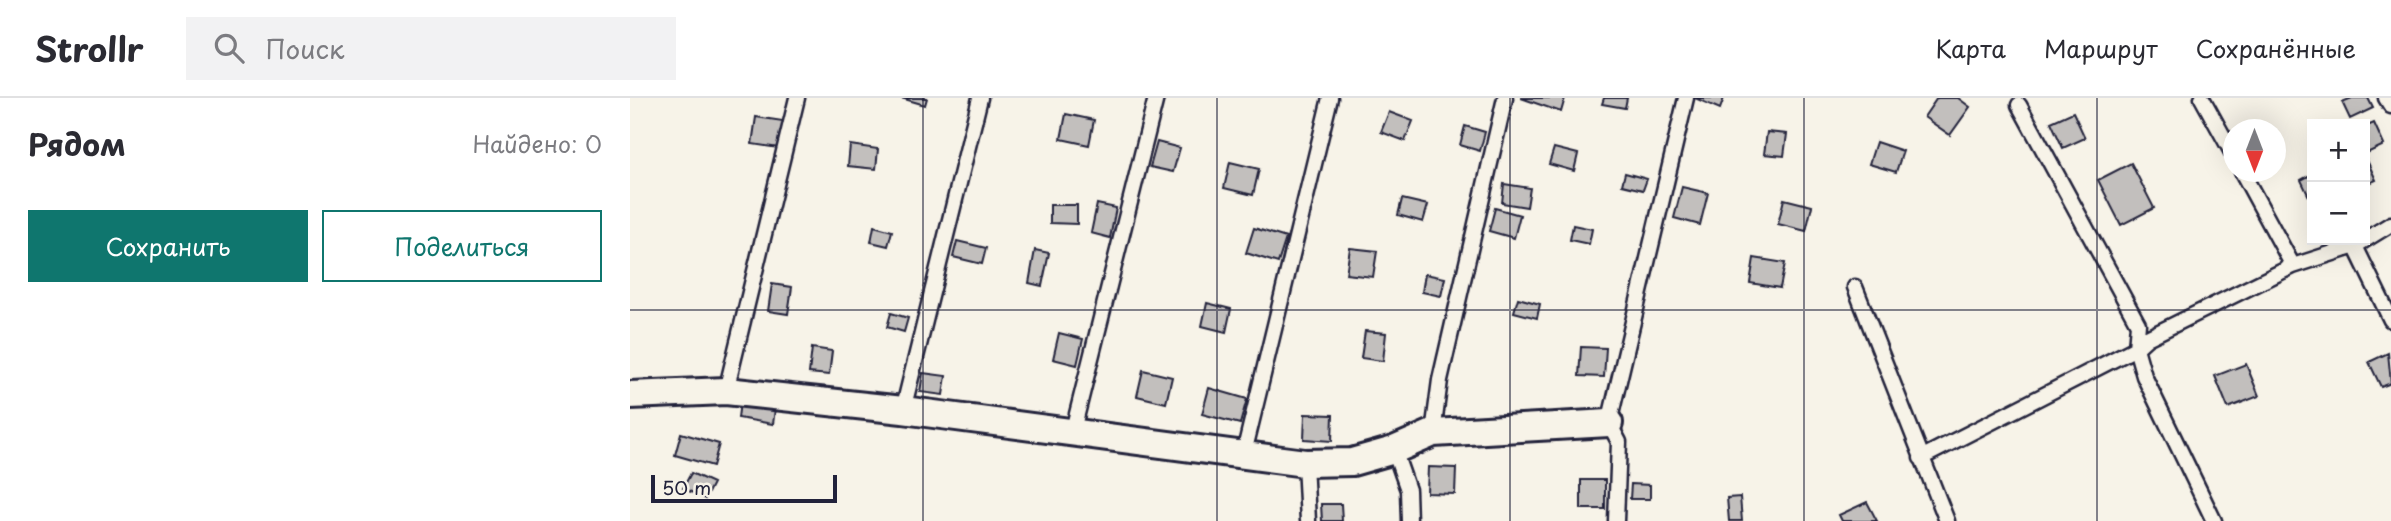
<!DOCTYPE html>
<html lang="ru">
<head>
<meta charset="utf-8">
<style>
  body { margin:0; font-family:"Playpen Sans",sans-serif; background:#f2f2f3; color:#2b2b33 }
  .controls { position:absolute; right:21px; top:21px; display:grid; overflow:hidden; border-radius:0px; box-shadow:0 7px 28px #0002 }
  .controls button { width:63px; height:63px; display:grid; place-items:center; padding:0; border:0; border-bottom:2px solid #e1e1e2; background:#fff; color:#2b2b33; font:35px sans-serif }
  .compass { position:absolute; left:1593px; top:21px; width:63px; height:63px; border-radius:50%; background:#fff; box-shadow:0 7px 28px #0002; rotate:180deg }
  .scale { position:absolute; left:21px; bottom:18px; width:186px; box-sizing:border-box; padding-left:7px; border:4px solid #22223b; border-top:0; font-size:19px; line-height:24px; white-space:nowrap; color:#22223b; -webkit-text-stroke:5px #f7f3e8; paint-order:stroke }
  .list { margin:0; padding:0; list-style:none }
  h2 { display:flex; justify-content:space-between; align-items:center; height:91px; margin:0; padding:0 28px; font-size:30px }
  h2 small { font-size:23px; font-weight:400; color:#7c7c81 }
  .actions { display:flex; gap:14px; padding:21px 28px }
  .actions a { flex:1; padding:16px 0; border:2px solid #0f766e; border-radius:0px; text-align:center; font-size:24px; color:#0f766e }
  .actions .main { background:#0f766e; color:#fff }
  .icon { flex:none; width:38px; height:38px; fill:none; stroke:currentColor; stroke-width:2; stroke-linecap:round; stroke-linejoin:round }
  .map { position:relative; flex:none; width:1761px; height:423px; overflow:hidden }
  header { display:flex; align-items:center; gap:42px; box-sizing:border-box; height:98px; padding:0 35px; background:#fff; border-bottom:2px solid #e1e1e2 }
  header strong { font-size:33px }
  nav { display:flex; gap:38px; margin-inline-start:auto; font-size:24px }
  .search { width:490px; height:63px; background:#f2f2f3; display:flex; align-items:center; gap:18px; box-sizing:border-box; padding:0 24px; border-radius:0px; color:#7c7c81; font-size:26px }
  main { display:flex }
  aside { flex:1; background:#fff }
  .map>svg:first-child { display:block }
</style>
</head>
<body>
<header>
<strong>Strollr</strong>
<div class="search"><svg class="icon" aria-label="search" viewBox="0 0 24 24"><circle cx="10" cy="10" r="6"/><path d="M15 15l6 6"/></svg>Поиск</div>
<nav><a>Карта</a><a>Маршрут</a><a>Сохранённые</a></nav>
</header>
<main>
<aside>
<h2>Рядом<small>Найдено: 0</small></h2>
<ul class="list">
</ul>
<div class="actions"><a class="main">Сохранить</a><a>Поделиться</a></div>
</aside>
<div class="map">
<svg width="1761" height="423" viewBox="0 0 1761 423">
  <rect width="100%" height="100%" fill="#f7f3e8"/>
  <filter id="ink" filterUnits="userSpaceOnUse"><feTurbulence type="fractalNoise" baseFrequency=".0143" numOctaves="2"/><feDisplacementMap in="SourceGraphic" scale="14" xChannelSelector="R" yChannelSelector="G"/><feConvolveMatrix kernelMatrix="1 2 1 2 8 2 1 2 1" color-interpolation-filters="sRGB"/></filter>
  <g filter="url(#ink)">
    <path fill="#c2bfbd" stroke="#22223b" stroke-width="2" d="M271,0h26l-2,7z
      M891,0h44l-4,14z
      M974,0h23l-2,10 -23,-4z
      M1065,0h29l-4,11z
      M1307,0h21l12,9 -20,28 -26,-18z
      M1722,0h16l5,10 -23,11 -8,-17z
      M759,14l24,9 -8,20 -24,-9z
      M1443,14l12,26 -22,10 -12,-26z
      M436,16l28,6 -5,25 -28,-6z
      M126,19l27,4 -4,27 -27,-4z
      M1744,25l10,22 -19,9v-27z
      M835,28l20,6 -5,19 -20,-6z
      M1137,34l20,2 -3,22 -20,-2z
      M527,44l23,6 -7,24 -23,-5z
      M1246,44l27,9 -7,21 -27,-8z
      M220,47l28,4 -2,20 -28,-3z
      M924,50l24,6 -4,17 -25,-7z
      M1735,58l11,24 -11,5z
      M600,64l29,7 -6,26 -29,-7z
      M1501,65l23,45 -33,17 -23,-45z
      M995,75l22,6 -4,11 -21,-5z
      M1682,76v29l-11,-23z
      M874,86l26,4 -3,19 -25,-4z
      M1052,89l26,6 -8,32 -26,-7z
      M772,101l26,6 -5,17 -25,-7z
      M1154,101l28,7 -6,25 -28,-7z
      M467,106l19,4 -6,30 -19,-5z
      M420,107h27v19l-27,-1z
      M865,110l25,7 -6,23 -25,-7z
      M943,127l19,4 -3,15 -19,-4z
      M244,128l18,5 -4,15 -17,-4z
      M624,130l32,10 -8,25 -32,-10z
      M327,143l29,7 -4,16 -29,-7z
      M720,150l27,3 -4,26 -27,-3z
      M405,152l14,3 -7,33 -13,-3z
      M1124,160l31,5 -5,25 -30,-5z
      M795,176l20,4 -4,18 -19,-4z
      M142,186l20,3 -4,27 -20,-3z
      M888,200l22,6 -3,14 -23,-6z
      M577,205l24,6 -5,23 -24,-6z
      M261,215l17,5 -4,14 -17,-5z
      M735,233l21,2 -3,28 -22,-3z
      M429,235l24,6 -6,26 -24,-6z
      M951,249l25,1 -2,29 -25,-1z
      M182,250l20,3 -3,24 -20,-2z
      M1758,255l3,30 -10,4 -12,-25z
      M1616,266l13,32 -31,12 -13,-32z
      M513,272l29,7 -6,26 -29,-7z
      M293,275l23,3 -3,19 -23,-3z
      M579,290l38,11 -7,25 -38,-10z
      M110,304l35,7 -2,15 -35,-6z
      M675,316l28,1 -1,26 -28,-2z
      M51,335l38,11 -6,22 -38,-11z
      M798,369l28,1 -1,26 -28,-1z
      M61,375l22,10 -8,16 -22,-11z
      M951,382h24v29h-24z
      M1001,386l19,1v14h-20z
      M1110,399l2,24h-13l-2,-23z
      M1237,404l10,19h-35l-3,-6z
      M691,406h20l1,17h-20z"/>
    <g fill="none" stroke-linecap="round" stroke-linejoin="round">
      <g stroke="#22223b" stroke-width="19">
        <path id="lane" d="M1572,0l32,58
          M1756,0l5,8
          M1389,7l119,219 -2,24 8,28 70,145
          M1612,74l51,94
          M1725,148l36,74
          M1225,189l92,234
          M96,293l71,-293
          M273,312l77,-312
          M803,335l7,-53 65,-282
          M442,336l84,-336
          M764,352l14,40 1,31
          M614,355l86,-355
          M1291,360l215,-110 11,-10 146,-72 62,-20 36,-22
          M675,365l3,58
          M986,423l3,-79 -10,-19 77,-325"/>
      </g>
      <g stroke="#22223b" stroke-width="32">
        <path id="street" d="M0,297l96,-4 177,19 402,53 47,-1 42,-12 39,-17 176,-10"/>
      </g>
      <use href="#lane" stroke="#f7f3e8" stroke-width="14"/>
      <use href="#street" stroke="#f7f3e8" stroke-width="26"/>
    </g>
  </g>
  <path fill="none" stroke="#22223b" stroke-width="2" stroke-opacity="0.55" d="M293,0v423M587,0v423M880,0v423M1174,0v423M1467,0v423M0,212h1761"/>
</svg>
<div class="controls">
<button>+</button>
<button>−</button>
</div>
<svg class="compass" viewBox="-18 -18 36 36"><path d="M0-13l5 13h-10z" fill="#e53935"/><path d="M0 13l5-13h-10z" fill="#7c7c81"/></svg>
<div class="scale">50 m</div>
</div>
</main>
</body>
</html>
